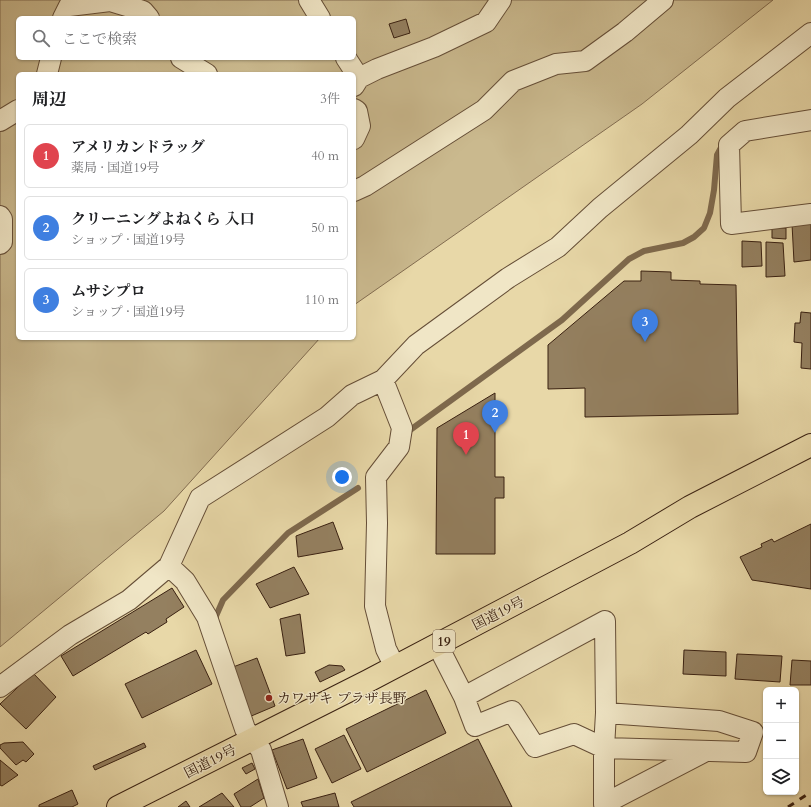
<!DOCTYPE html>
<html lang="ja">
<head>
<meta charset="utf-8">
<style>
  body { margin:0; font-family:Cardo,"Noto Serif JP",serif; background:#f2f2f2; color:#202124 }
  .controls { position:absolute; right:12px; bottom:12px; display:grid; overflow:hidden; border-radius:6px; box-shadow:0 1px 3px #0004 }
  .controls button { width:36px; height:36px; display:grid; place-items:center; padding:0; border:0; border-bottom:1px solid #e0e0e0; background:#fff; color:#202124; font:20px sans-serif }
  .you { position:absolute; left:342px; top:477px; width:14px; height:14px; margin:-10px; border:3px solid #fff; border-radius:50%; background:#1a73e8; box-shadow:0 0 0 6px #1a73e833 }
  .badge { display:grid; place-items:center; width:26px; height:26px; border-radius:50%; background:#0b8043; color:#fff; font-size:13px; font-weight:700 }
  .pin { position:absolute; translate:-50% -33px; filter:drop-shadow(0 1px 2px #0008) }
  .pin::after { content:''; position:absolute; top:21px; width:14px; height:12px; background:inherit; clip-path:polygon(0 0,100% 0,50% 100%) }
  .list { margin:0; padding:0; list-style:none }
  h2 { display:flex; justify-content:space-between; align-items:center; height:52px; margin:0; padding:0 16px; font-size:17px }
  h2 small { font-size:13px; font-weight:400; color:#757577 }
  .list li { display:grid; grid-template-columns:26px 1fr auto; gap:12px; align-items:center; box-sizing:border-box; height:64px; margin:0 8px 8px; padding:0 8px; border:1px solid #e0e0e0; border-radius:6px }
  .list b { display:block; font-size:15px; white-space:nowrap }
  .list p { margin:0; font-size:13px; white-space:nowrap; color:#757577 }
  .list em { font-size:13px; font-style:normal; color:#757577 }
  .icon { flex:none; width:22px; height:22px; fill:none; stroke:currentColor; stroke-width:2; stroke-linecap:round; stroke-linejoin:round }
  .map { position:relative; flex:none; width:811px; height:807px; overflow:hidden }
  .search { position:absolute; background:#fff; box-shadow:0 1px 3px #0004; left:16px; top:16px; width:340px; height:44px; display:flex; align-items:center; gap:10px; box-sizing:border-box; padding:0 14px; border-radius:6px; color:#757577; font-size:15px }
  .panel { position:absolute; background:#fff; box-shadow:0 1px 3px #0004; left:16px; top:72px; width:340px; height:268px; border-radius:6px }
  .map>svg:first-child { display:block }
</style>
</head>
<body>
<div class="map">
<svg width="811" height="807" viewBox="0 0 811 807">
  <rect width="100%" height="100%" fill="#e8d8a8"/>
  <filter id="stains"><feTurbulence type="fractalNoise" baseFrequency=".005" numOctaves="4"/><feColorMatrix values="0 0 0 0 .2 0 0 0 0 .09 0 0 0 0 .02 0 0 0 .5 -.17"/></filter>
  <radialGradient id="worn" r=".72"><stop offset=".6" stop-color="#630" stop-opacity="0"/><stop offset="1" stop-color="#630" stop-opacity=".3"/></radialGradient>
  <path fill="#cab98e" stroke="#826c50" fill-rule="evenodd" d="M0,0h773l-131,104 -288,201v-231h-336v264h302l-156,173 -164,136zM18,18h336v40h-336z"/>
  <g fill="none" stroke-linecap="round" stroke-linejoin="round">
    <path stroke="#7e694d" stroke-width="6" d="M406,433l156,-113 67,-61 15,-8 39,-8 11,-6 10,-9 6,-15 4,-23 3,-35 6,-11
      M216,622v-6l7,-16 65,-67 70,-45"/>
  </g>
  <path fill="#948060" stroke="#392011" d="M406,19l4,14 -16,5 -5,-14z
    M811,220v40l-17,2 -2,-38z
    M772,228h14v11l-14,-1z
    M742,241l19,1 1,24 -20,1z
    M766,242l17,1 2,33 -19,1z
    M641,271l30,1v8l29,1v3l36,1 2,129 -153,3v-29l-37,1v-44l76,-64h17z
    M801,312l10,1v56l-10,-1 1,-25 -8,-1 1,-19h5z
    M495,393v84h9v21h-9v56h-59l1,-126z
    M333,522l10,27 -45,8 -2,-21z
    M811,524v65l-59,-9 -12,-23 22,-10 -1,-3 11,-5 2,3z
    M294,567l15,27 -39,14 -14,-24z
    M172,588l12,19 -18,12 1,3 -19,12 -2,-2 -73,44 -12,-20z
    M300,614l5,39 -19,3 -6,-37z
    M196,650l16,34 -70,34 -17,-34z
    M684,650l42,2v24l-43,-2z
    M737,654l45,2 -2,26 -45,-3z
    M257,658l18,48 -26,11 -16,-50z
    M792,660l19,1v24h-21z
    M329,665l13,1 3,4 -25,12 -5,-10z
    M33,673l23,24 -30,32 -26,-25z
    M426,690l20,43 -79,39 -21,-43z
    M344,735l17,34 -29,14 -17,-34z
    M303,739l14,39 -30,11 -15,-39z
    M478,739l34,68h-158l-3,-5z
    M23,742l11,12 -8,8 -3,-2 -7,5 -16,-17v-3l4,-2z
    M144,743l2,4 -51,23 -2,-4z
    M0,760l18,15 -16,11 -2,-1z
    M252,763l3,6 -9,5 -4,-6z
    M258,779l6,19 -14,9h-9l-7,-13z
    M72,790l6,14 -6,3h-33v-2z
    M222,793l12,14h-35z
    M335,793l4,14h-36l-2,-5z
    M186,801l4,6h-12z"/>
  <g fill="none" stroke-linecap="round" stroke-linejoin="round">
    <g stroke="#654e37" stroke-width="22">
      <path id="minor" d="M309,0l11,18
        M63,18l6,-12 41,-5 33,10 6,7
        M181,58l26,16
        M346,58l13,20
        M47,74l4,-16
        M354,86l5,-8 18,-9 57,-22 52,-25 15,-22
        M354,109l3,2 3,15 -6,13
        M811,120l-66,11 -16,14 2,79 80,-10
        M0,121l18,-11
        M354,191l11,-5 119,-76 29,-29 43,-17 29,-3 40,-29 38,-32
        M0,216l2,3v23l-2,2
        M383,380l19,48 -3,19 -23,30 1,46 -2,83 11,43 9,18
        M169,566l16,15 22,36 38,112 16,21 17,57
        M437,644l27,53
        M0,687l70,-52 59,-35 40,-34 31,-68 127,-81 25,-22 31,-15 33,-35 92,-67 50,-31 42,-39 89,-73 38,-37 84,-65
        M606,713l113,8 34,11 -7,20 -142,-4 -30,-14 -39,13 -23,-36 -37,15 -11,-29 141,-76 1,92 -2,35v56l102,-53"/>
    </g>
    <g stroke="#392011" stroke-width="24">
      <path id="highway" d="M118,807l250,-126 262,-138 60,-36 121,-62"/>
    </g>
    <use href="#minor" stroke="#f0e6c6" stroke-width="20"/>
    <use href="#highway" stroke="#e8d8a8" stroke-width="22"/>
    <path stroke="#392011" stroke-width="3" stroke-dasharray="7 7" stroke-linecap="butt" d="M788,807l23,-15
      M809,807l2,-1"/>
  </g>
  <circle fill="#8f2418" stroke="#f0e6c6" stroke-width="1.5" cx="269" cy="698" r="4"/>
  <g text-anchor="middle" stroke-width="3" stroke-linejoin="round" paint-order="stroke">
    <rect fill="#f0e6c6" stroke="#705b47" stroke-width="1" x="433" y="630" width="22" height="22" rx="3"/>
    <g font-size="13" font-weight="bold" fill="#392011">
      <text x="444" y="646">19</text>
    </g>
    <g font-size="14" fill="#392011" stroke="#f0e6c6">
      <text transform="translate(498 613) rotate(-27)" y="5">国道19号</text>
      <text transform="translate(210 761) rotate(-27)" y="5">国道19号</text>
    </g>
    <g font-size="14" fill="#392011" stroke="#f0e6c6" text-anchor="start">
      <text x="277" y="703">カワサキ プラザ長野</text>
    </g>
  </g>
  <rect width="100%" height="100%" filter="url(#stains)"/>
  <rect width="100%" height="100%" fill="url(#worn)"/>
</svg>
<div class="controls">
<button>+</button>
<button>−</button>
<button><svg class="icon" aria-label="layers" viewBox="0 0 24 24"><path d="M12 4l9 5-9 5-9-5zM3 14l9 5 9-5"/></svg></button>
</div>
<div class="you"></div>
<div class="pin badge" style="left:466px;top:455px;background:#e0444e">1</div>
<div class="pin badge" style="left:495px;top:433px;background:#3f7fe0">2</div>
<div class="pin badge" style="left:645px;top:342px;background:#3f7fe0">3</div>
<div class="search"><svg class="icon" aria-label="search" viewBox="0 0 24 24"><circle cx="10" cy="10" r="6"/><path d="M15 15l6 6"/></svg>ここで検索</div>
<section class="panel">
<h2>周辺<small>3件</small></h2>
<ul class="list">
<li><span class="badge" style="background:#e0444e">1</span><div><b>アメリカンドラッグ</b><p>薬局 · 国道19号</p></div><em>40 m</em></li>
<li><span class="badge" style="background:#3f7fe0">2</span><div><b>クリーニングよねくら 入口</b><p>ショップ · 国道19号</p></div><em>50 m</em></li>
<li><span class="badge" style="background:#3f7fe0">3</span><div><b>ムサシプロ</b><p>ショップ · 国道19号</p></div><em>110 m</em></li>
</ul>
</section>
</div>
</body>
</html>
